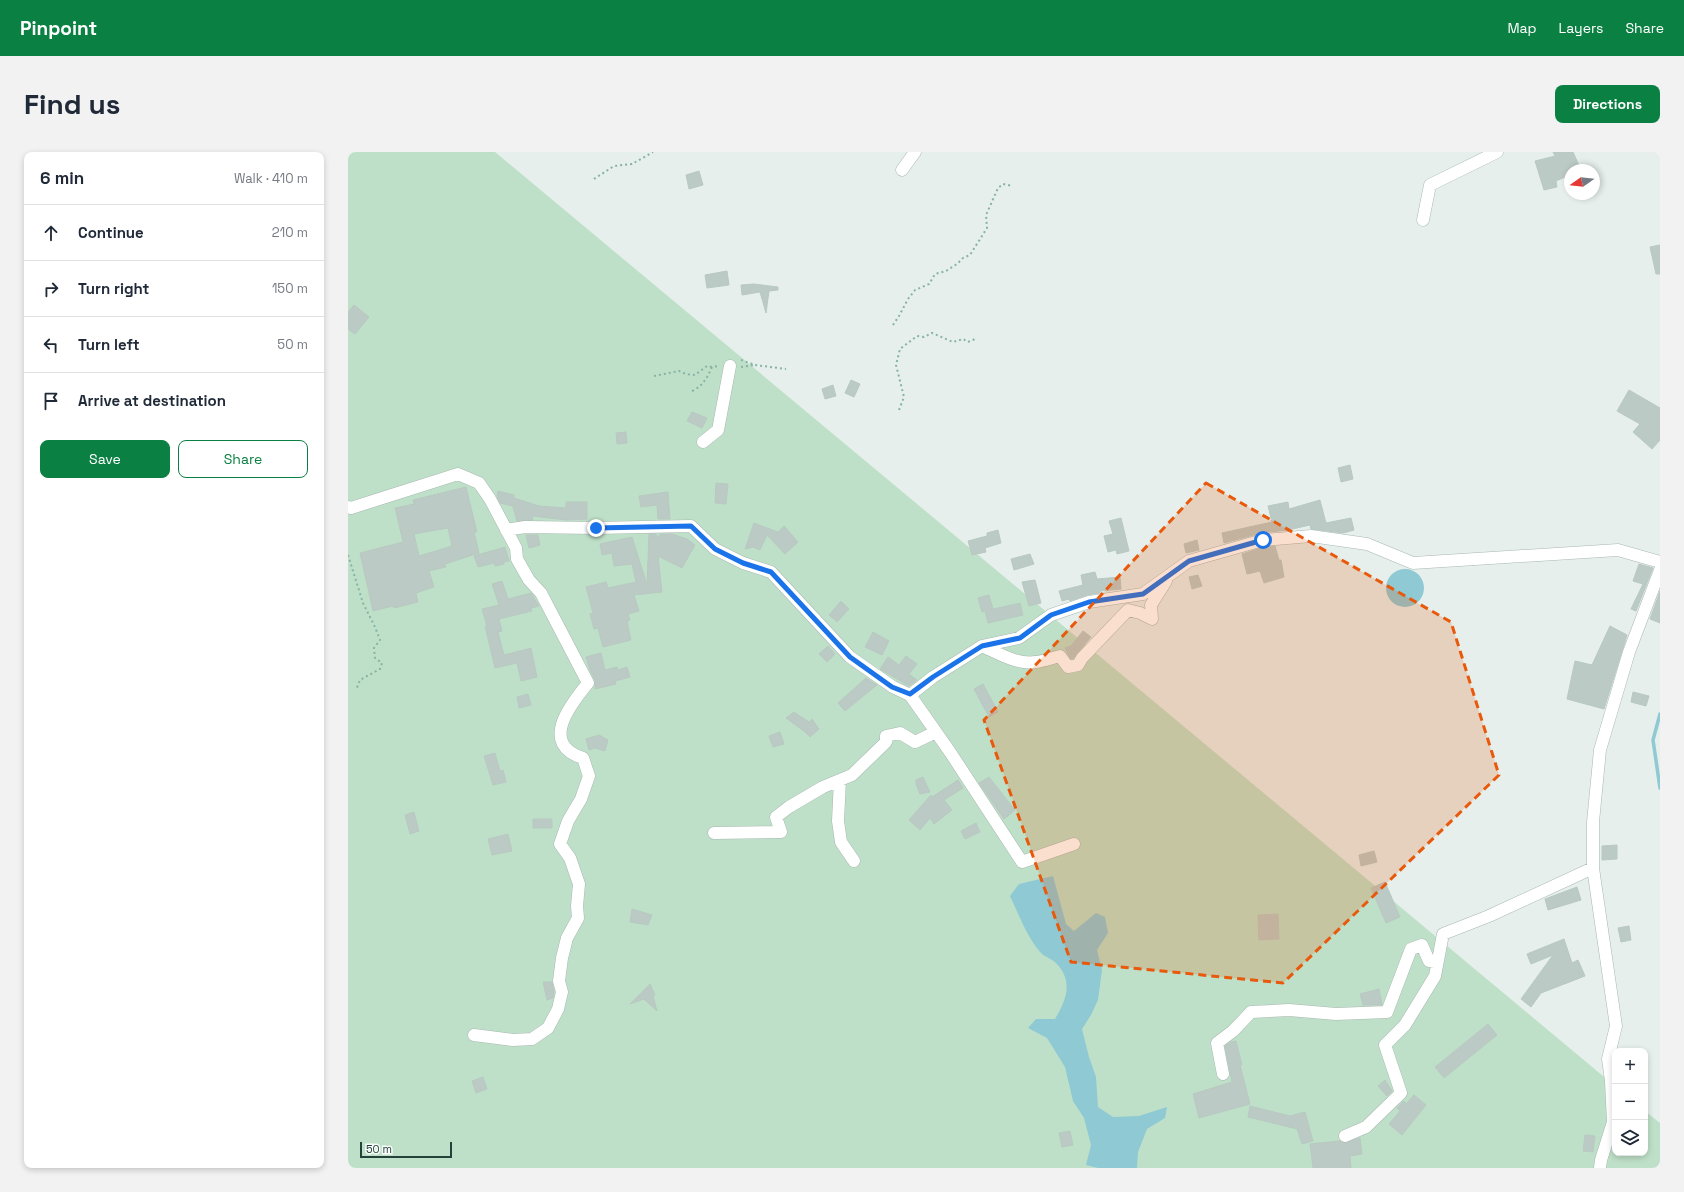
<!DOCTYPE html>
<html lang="en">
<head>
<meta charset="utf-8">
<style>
  body { margin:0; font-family:"Space Grotesk",sans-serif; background:#f2f2f3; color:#1f2937 }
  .controls { position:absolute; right:12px; bottom:12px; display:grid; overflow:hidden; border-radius:8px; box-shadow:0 2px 6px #0003 }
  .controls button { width:36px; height:36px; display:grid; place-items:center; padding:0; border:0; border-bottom:1px solid #e0e1e3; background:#fff; color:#1f2937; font:20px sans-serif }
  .compass { position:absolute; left:1216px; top:12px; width:36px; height:36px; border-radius:50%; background:#fff; box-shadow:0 2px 6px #0003; rotate:256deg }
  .scale { position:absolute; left:12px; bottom:10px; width:92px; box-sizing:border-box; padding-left:4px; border:2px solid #24423a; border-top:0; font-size:11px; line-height:14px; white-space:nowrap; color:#24423a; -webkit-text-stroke:3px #f7fbf9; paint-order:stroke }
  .stop { position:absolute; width:12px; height:12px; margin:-9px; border:3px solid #1a73e8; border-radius:50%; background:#fff }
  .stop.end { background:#1a73e8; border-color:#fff; box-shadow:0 1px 4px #0008 }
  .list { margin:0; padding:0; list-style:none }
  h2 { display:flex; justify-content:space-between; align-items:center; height:52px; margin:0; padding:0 16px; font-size:17px }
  h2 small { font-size:13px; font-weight:400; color:#747a83 }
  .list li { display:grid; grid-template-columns:26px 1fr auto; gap:12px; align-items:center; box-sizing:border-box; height:56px; padding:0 16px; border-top:1px solid #e0e1e3 }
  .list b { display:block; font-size:15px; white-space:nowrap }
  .list em { font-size:13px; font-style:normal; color:#747a83 }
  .actions { display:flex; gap:8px; padding:12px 16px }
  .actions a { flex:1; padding:9px 0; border:1px solid #0b8043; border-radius:8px; text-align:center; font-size:14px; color:#0b8043 }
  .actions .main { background:#0b8043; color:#fff }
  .icon { flex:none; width:22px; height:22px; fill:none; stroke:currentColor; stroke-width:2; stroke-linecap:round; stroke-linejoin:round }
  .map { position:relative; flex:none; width:1312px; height:1016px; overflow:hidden; border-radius:8px }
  header { display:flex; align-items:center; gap:24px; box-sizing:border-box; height:56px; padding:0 20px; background:#0b8043; color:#fff }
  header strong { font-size:19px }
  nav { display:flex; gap:22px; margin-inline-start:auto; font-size:14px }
  .intro { display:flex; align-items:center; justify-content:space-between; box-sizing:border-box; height:96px; padding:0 24px }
  h1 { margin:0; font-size:28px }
  .button { padding:10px 18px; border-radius:8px; background:#0b8043; color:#fff; font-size:14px; font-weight:700 }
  main { display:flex; gap:24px; padding:0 24px }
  aside { flex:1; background:#fff; border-radius:8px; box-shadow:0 2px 6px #0003 }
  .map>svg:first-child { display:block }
</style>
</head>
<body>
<header>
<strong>Pinpoint</strong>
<nav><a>Map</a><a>Layers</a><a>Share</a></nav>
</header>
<div class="intro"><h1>Find us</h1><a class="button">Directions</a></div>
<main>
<aside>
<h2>6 min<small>Walk · 410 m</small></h2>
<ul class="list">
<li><svg class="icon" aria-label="ahead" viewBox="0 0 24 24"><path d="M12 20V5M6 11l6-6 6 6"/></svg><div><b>Continue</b></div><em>210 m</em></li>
<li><svg class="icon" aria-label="right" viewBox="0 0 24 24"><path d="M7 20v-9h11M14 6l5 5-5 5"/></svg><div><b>Turn right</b></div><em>150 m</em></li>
<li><svg class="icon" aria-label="left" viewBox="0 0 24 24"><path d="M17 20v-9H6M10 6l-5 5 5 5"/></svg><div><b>Turn left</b></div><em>50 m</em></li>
<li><svg class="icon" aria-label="arrive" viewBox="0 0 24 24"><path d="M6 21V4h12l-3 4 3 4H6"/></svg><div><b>Arrive at destination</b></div></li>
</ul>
<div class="actions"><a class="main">Save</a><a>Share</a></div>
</aside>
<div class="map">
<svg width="1312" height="1016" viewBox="0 0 1312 1016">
  <rect width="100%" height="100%" fill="#e6efeb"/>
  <path fill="#bfe0c8" d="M0,0h147l1120,934v67h30v-42l15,12v45h-1312z"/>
  <path fill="#8ec9d4" d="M1038 436a19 19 0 1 1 38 0a19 19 0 1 1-38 0Z
    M705,724l13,48 8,7 22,-18 9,4 3,16 -11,17 5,20 -4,30 -7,15 -9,14 7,28 7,20 2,30 15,10 26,-1 28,-9 -2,11 -18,11 -9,23 -1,16h-39l-12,-3 5,-20 -7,-27 -11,-17 -8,-34 -18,-29 -19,-10 8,-9h19c11,-19 19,-37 1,-56 -4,-4 -11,-6 -15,-10 -14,-16 -22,-38 -31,-57l9,-12z"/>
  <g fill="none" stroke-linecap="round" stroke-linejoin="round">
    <path stroke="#8ec9d4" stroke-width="3.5" d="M1312,562l-7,26 7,48"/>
  </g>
  <path fill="#bbcac4" stroke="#b8c9c2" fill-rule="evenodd" d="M1205,0h20l8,18h-11v5l-14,6 1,6 -13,3 -9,-29 20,-5z
    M351,19l4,14 -14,4 -3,-14z
    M1312,93v29h-4l-6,-27z
    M379,119l2,14 -22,3 -2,-13z
    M406,132l24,3v3l-9,1 -3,22 -6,-21 -18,3 -1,-10z
    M6,153l15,12 -14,17 -7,-5v-17z
    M503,228l9,4 -6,13 -9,-4z
    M485,233l3,11 -11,3 -3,-10z
    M1281,238l31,18v32l-8,9 -19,-17 7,-8 -23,-13z
    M344,260l15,6 -5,10 -15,-7z
    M278,280l1,11 -10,1 -1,-11z
    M1002,313l3,14 -12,3 -3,-14z
    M368,331l12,1 -2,20 -11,-1z
    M118,335l11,45h-3l5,21 -34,11 1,3 -17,4 5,16 -18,6 2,9 -24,6 -1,-2 -20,5 -13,-58 43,-11 -8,-34 19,-4 -1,-4zM100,376l4,18 -33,10 -5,-22z
    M150,339l16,4v3l25,8 27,2v-6h21v17l-21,1 -34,-4 1,4 -16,1 -5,-17v2l-12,-3 -3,-7z
    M320,340l2,27h-12l-1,-14 -16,2 -2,-11z
    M972,348l6,23 25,-5 3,12 -11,3 -32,-4 -1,-4 -22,5 -27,3 -37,10 -2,-10 50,-11 -4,-16 20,-4 1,7z
    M773,366l8,33 -12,3 -1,-4 -8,2 -4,-16 9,-2 -4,-13z
    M406,371l24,9 6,-6 14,16 -13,12 -18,-19 -7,15 -7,-3 -8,2z
    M650,378l3,13 -16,5 1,4 -14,3 -4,-14 19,-5v-3z
    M301,382h7v2h4v-2h12l15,5 8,6 -13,23 -24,-12 4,36 -28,3 5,16 -11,3 2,6 -3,1 4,19 -28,7 -5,-19 -4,1 -4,-15 3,-1 -7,-26 20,-5 2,6 28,-6 -4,-18 -18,2 -2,-13 -10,2 -2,-11 32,-7 15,48z
    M178,383h12l2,10 -11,3z
    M849,388l2,10 -13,3 -2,-9z
    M927,394l4,14h2l3,17 -20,6 -4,-12 -13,3 -5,-20 22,-7z
    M157,395l4,14 -5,1v2l-9,2 -1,-3 -16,4 -4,-11z
    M682,402l4,10 -20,6 -3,-11z
    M1291,412l14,4 -17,43 -5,-2 12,-25 -10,-3z
    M747,420l2,7 23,-2 1,12 -21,2v2l-13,2 -17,6 -1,-2 -7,2 -3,-10 24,-6 -2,-10z
    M850,423l4,11 -10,3 -3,-12z
    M687,428l6,23 -12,3 -7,-24z
    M154,429l6,18 23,-6 8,13 -8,2 1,3 -33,8 3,12 -4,1 6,23 27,-7 6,29 -16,4 -4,-18 -22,5 -10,-42h2l-5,-17 17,-4 -7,-21z
    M1312,439v32l-10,-4z
    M641,443l4,14 -4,1 31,-7 3,12 -35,8 -3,-12 -3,1 -4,-14z
    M493,449l8,8 -12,13 -8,-7z
    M1262,474l17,9 -23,74 -37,-10 8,-38 17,4z
    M735,479l8,6 -18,21 -2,1 -6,-11 6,-2z
    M525,480l16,9 -7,14 -17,-8z
    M480,494l7,8 -8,8 -8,-8z
    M253,501l4,17 12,-3 1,3 9,-3 3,10 -15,4 1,3 -21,5v-9l-5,-10 -4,-13z
    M558,504l11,8 -8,10 8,6 -8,6 -29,-17 8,-12 11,8z
    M518,526l11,7 -32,26 -7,-8z
    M635,532l15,28 -9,5 -15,-28z
    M1285,540l16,4 -3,10 -15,-4z
    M180,542l3,11 -12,3 -2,-11z
    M446,560l15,10 3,-3 7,10 -9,8 -5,-5 -19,-14z
    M432,580l4,12 -11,3 -4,-11z
    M251,583l9,5 -3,11 -10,-3 -6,2 -3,-11z
    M147,601l5,18 3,-1 3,12 -13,3 -9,-29z
    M575,625l7,15 -10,2 -4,-10v-4z
    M641,625l26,33 -11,9 -25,-36z
    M610,628l5,8 -19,12 8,10 -18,14 -4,-6 -10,12 -11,-10 22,-25 1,2z
    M66,660l5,19 -9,3 -5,-19z
    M185,667h19v9h-19z
    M628,671l4,9 -15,7 -4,-8z
    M160,682l4,17 -20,4 -4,-16z
    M1269,693v14l-15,1v-14z
    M1026,699l3,11 -16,4 -2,-11z
    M1037,730l15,35 -14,6 -15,-35z
    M1229,735l4,13 -33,10 -3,-11z
    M284,757l20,6 -4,10 -18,-3z
    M930,762l1,25 -20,1 -1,-25z
    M1281,774l2,14 -10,2 -3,-14z
    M1216,787l8,24 6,-3 7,16 -44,17 -10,14 -10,-8 32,-44 -22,9 -4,-10z
    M195,830h9l2,10 -1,6 -6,2z
    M302,832l5,11 -2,1 4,15 -13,-12 -14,5z
    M1031,837l3,16h-19l-3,-11z
    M1140,872l9,11 -53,43 -9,-11z
    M888,889l6,24h-2l10,39 -51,14 -6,-24 39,-12 -7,-36 6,-4z
    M135,925l4,12 -11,4 -4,-12z
    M1037,928l7,11 -5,5 -9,-10z
    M1066,943l12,10 -24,30 -13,-11 11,-13 -3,-3 7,-7 2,3z
    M902,954l40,10 15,-4 8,29 -11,3 -5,-15 -49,-12z
    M722,979l3,14 -11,2 -3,-14z
    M1237,983l10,1 -2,16 -10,-1z
    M1012,986l2,16 -12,2 1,12h-38l-3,-24 30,-3 4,2z"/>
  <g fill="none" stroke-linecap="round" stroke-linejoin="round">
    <g stroke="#a8b8b2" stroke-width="13">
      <path id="minor" d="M554,18l13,-18
        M1075,68l7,-35 67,-33
        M355,290l15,-12 12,-64
        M0,355l3,1 107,-34 21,9 11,16 26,49 1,11 12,21 12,13 47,90c-18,22 -49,61 -5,75l6,18 -8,23 -13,22 -8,23 10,14 9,26 -2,22 1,12 -11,20 -5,20 -3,23 3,11 -4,17 -10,19 -16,11 -19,1 -39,-5
        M158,378l19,-3 71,1 95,-2 24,23 28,14 28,9 79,85 43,30 17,8 23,-18 49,-31 37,-8 32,-23 38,-13 54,-8 46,-33 74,-21 48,-4 56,8 46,19 205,-13 42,12
        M634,494c16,7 35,19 54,16 8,-1 16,-4 24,-6l8,11 10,-2 4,-7 46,-48 12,3 12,6 -1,-14 15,-24
        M562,543l40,57 72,110 52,-18
        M492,628l-2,41 3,21 13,19
        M366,681l67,-1 -5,-15 13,-10 34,-20 29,-12 34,-33v-6l14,-3 15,9 21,-10
        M875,922l-6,-31 16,-12 18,-19 38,-2 47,4 51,-2 24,-63 11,-4 7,16 8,1
        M997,984l21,-9 35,-34 -16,-48 20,-20 30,-49 8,-42 46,-18 104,-48
        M1252,1016l1,-8 12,-38 -2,-41 -3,-22 8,-33 -23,-158v-46l7,-72 29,-98 31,-82"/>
    </g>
    <path stroke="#86b3a5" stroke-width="2" stroke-dasharray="2 3" stroke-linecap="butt" d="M246,27l20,-13 18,-2 21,-12
      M545,173l6,-9 9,-17 7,-9 14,-6 6,-10 11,-3 11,-7 6,-6 7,-3 17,-27 -1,-13 12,-27 5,-4 10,2
      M393,208l14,5 31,4
      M393,215l14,-2
      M306,224l25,-5 7,3 9,1 12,-9 5,1
      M344,239c11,-5 15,-13 20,-24l6,-1
      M551,258l5,-13 -8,-32 4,-16 17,-13 7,1 8,-4 21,9 10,-3 5,3 7,-3
      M0,403l15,48 12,24 5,13 -6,8 1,10 7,5 -2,6 -20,11 -4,10"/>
    <use href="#minor" stroke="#fff" stroke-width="12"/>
  </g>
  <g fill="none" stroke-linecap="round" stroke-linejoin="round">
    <path stroke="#1a73e8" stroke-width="5" d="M248,376l95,-2 24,23 28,14 28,9 79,85 42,30 18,7 23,-17 49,-31 38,-8 31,-23 38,-13 54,-8 46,-33 74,-21"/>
  </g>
  <path fill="#e8590c" fill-opacity="0.2" stroke="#e8590c" stroke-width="3" stroke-dasharray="8 5" stroke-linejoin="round" d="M858,331l245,139 48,153 -216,208 -212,-21 -87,-242z"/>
</svg>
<div class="controls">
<button>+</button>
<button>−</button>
<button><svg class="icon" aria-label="layers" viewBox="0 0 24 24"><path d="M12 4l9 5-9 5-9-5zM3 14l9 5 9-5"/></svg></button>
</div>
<svg class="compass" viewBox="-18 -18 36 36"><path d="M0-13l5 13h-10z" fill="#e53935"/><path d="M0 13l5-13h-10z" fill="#747a83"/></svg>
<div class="scale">50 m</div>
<div class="stop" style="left:915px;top:388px"></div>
<div class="stop end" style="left:248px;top:376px"></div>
</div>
</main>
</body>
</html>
